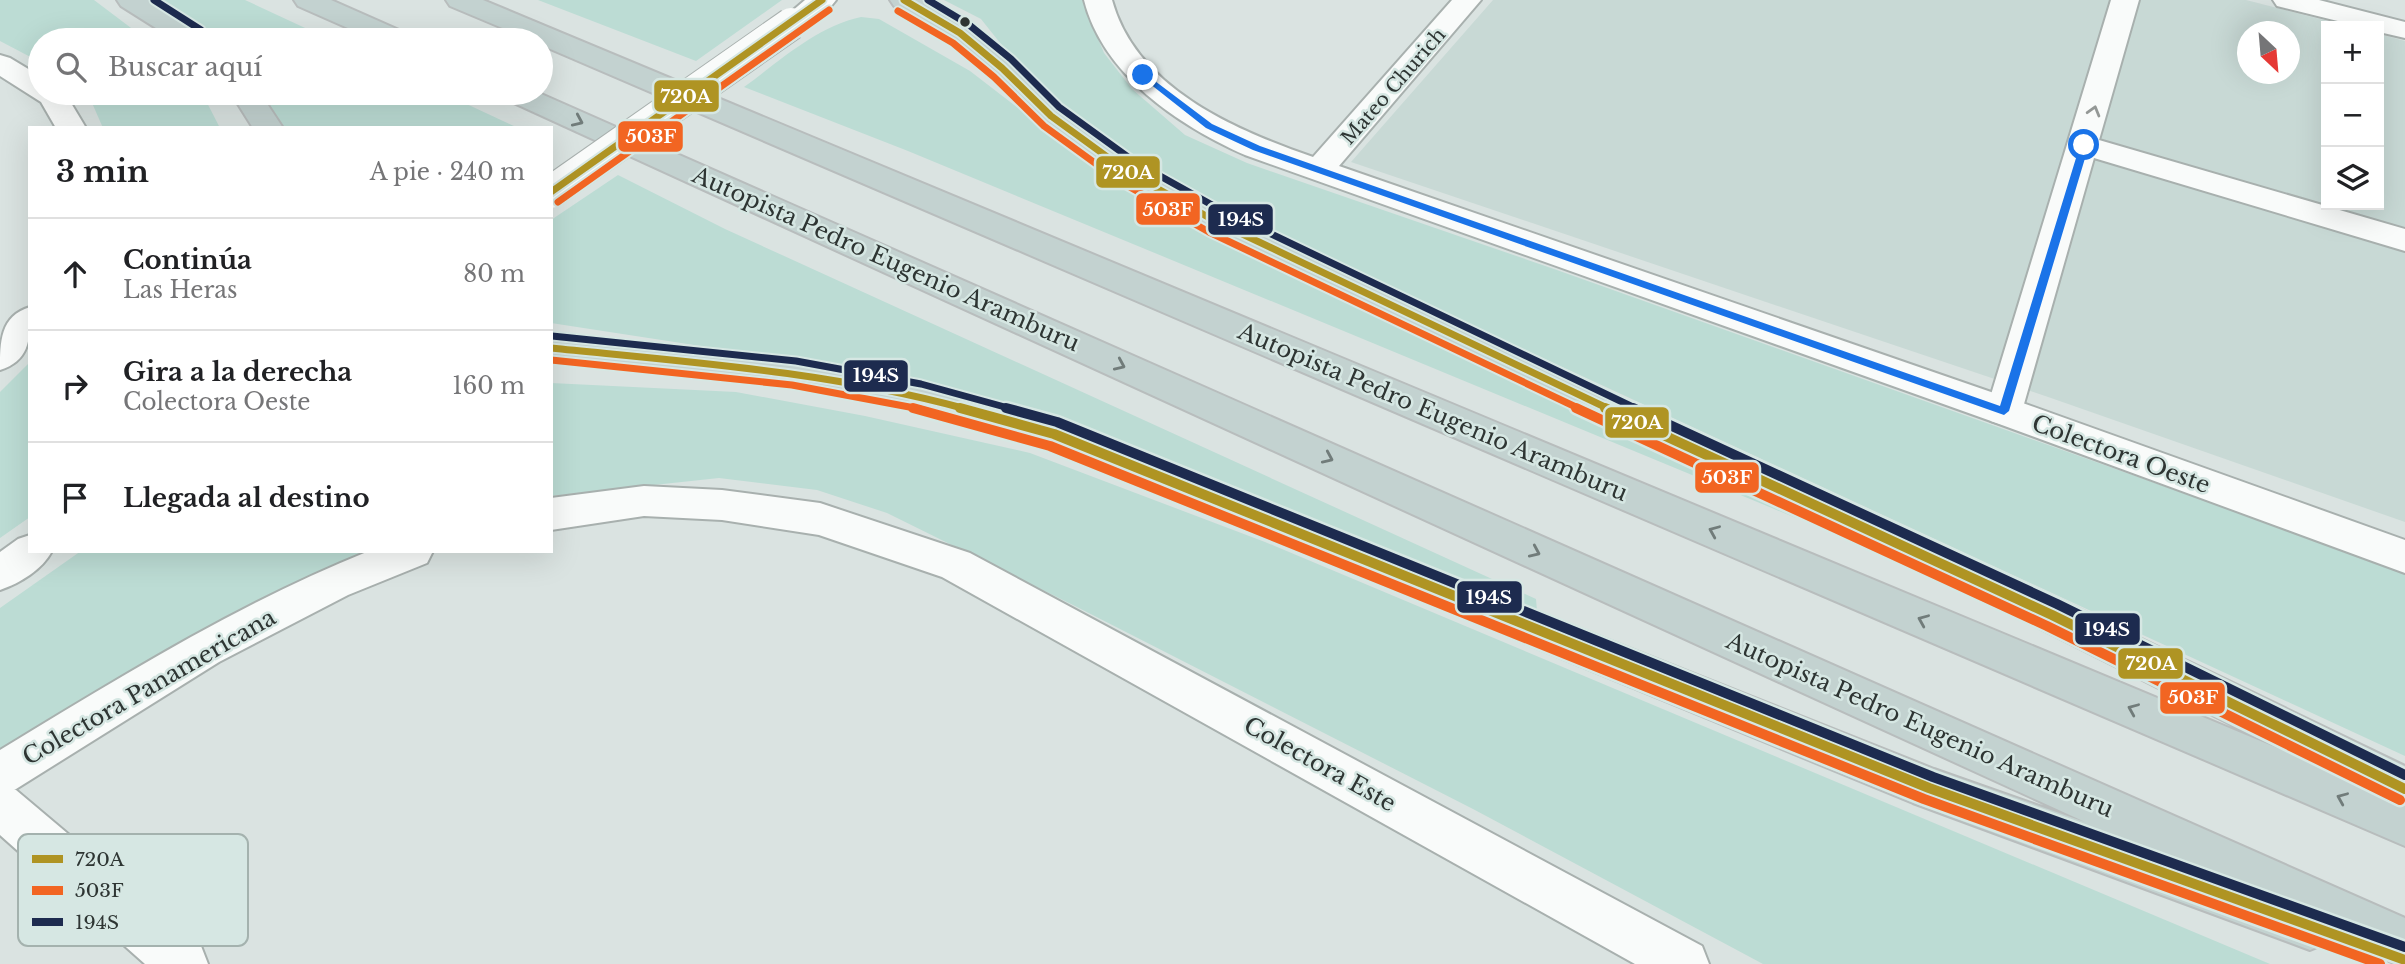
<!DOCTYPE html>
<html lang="es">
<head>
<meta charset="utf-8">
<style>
  body { margin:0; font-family:"Libre Baskerville",serif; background:#f6f6f6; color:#202124 }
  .controls { position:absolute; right:21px; top:21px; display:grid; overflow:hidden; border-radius:0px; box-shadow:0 7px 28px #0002 }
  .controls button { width:63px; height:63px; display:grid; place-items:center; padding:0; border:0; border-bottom:2px solid #e0e0e0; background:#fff; color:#202124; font:35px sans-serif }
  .compass { position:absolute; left:2237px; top:21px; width:63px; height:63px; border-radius:50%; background:#fff; box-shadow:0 7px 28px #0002; rotate:154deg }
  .stop { position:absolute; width:21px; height:21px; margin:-16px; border:5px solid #1a73e8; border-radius:50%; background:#fff }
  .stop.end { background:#1a73e8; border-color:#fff; box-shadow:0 2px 7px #0008 }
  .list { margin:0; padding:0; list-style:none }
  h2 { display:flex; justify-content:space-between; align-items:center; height:91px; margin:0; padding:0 28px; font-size:30px }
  h2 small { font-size:23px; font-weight:400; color:#757577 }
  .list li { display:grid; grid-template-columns:46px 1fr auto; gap:21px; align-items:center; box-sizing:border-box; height:112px; padding:0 28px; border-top:2px solid #e0e0e0 }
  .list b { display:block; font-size:26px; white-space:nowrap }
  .list p { margin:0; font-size:23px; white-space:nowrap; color:#757577 }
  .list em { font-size:23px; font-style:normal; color:#757577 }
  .icon { flex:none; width:38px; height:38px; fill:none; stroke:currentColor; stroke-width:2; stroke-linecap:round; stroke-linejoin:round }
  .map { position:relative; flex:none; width:2405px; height:964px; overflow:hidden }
  .search { position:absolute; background:#fff; box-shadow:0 7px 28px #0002; left:28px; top:28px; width:525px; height:77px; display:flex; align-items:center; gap:18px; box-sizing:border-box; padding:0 24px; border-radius:38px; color:#757577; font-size:26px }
  .panel { position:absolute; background:#fff; box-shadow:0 7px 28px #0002; left:28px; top:126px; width:525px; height:427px; border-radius:0px }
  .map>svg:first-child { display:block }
</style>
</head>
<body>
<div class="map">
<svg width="2405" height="964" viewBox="0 0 2405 964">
  <rect width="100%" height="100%" fill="#dae3e1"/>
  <path fill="#c8d9d5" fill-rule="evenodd" d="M1493,0h753l101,26h-21v179h53v-171l26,7v481l-354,-124 -700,-236zM2248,32h42v42h-42z"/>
  <path fill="#bcdcd4" d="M0,0h94l53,40h-107v22l-40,-21z
    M157,0h88l86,40h-118l-15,-14z
    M538,0h244l-86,61z
    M944,0h138l22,53 28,36 53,46 62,28 307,106 851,303v184l-1237,-571 -95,-65 -49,-47 -43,-54z
    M861,17l18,2 91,52 121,93 115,69 183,83 425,201 -18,1 -888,-367 -164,-64c37,-27 72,-60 117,-70z
    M85,93h117l18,35h-117l-14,-32z
    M261,93h182l75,35h-235z
    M618,175l107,54 811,370 1,12 -259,-106 -216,-82 -244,-59 -267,-41v-103z
    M30,362v155l-30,21v-146z
    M551,383l185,9 129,24 165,37 235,89 1005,422h-507l-290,-155 -400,-204 -186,-92 -70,-23 -98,-12 -168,18z
    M81,551h284l-108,52 -257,150v-145z"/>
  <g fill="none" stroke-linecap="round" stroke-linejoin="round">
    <g stroke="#a8b0ae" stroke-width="4">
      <path id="minor" d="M2111,0h28l-40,140 306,89v22l-311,-93 -72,253 -5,10 -13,4 -13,-4 -5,-10z
        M2273,0h46l86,22v16l-26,-6v-6h-21l-81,-20z
        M0,783l16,7 185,156 7,18h-63l-145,-129z"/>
    </g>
    <g stroke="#a8b0ae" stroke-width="4">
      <path id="tertiary" d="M805,0h31c-12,16 -35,35 -55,30l-4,-6z
        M1084,0h28c24,88 123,130 201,157l139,-157h29l-142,166 678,235 388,139v33l-414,-152 -746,-266c-67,-30 -142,-80 -161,-155z
        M0,55l10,3 30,18v17h25l21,35h-30l-15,-26 -41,-26z
        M30,307c0,28 2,53 -30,63 0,-28 0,-54 30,-63z
        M644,486l78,4 98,13 150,50 732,393 7,18h-74l-693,-387 -123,-42 -97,-15 -78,-4 -93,14v-32z
        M30,535v16h22c-10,19 -32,32 -52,39v-38l18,-13z
        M369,551h64l-6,12 -79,32 -129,67 -203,127 -16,6v-45c120,-73 239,-147 369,-199z"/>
    </g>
    <g stroke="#b8bdbd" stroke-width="4">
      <path id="motorway" d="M117,0h33l54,34 4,6h-33l-54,-34z
        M294,0h37l77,34 4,6h-37l-77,-34z
        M446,0h37l1799,750 -245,-123 -520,-245 -313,-154 -87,-49 -77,-57 -48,-48 -42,-35 -56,-33 -4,-6h33l47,27 42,35 50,48 77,55 87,49 317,150 524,239 338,163v80l-1864,-801v-5h-10l-81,-34z
        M231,93h29l23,35h-30z
        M500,93h39l1866,825v46h-9l-65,-29 -4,8 -17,7 -397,-147 -869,-358 -126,-36 -124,-23 -243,-25v-26l243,25 124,23 136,37 880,349 151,53 -1580,-723z"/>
    </g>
    <use href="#minor" fill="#f9fbfa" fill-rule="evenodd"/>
    <use href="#tertiary" fill="#f9fbfa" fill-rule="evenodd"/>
    <use href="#motorway" fill="#c3d2d0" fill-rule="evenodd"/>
    <g stroke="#a8b0ae" stroke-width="34" stroke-linecap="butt">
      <path id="tertiary-bridge" d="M551,192l240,-168"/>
    </g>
    <use href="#tertiary-bridge" stroke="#f9fbfa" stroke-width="32"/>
    <g stroke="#d6e7e3" stroke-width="11">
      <path id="bus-1-far1" d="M904,0l56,33 42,35 49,48 77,56 87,49 394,188
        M551,192l271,-192
        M551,348c139,14 280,24 415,61"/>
    </g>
    <g stroke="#d6e7e3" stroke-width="15">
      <path id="bus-1" d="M960,408l94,26 875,354 476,172
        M1605,408l447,207 353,174"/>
    </g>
    <g stroke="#d6e7e3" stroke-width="11">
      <path id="bus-2-far1" d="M898,11l55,32 41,34 50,49 77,56 88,50 371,177
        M558,202l271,-192
        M551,360l241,25 128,24"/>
    </g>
    <g stroke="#d6e7e3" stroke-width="15">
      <path id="bus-2" d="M913,408l137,38 874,353 456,165
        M1576,408l471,218 353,174"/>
    </g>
    <g stroke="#d6e7e3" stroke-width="11">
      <path id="bus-3-far1" d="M154,0l47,30
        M928,0l40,24 43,35 48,48 76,55 86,48 416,199
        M552,336l244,25 125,23 91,25"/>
    </g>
    <g stroke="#d6e7e3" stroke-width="15">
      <path id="bus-3" d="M1006,408l51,14 876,355 472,170
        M1633,408l424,196 348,171"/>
    </g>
    <use href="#bus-1-far1" stroke="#af9423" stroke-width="7"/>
    <use href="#bus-1" stroke="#af9423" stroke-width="10"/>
    <use href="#bus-2-far1" stroke="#f26522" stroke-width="7"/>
    <use href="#bus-2" stroke="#f26522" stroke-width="10"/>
    <use href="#bus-3-far1" stroke="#1d2b4f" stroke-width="7"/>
    <use href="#bus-3" stroke="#1d2b4f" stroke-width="10"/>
  </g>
  <defs><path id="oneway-chevron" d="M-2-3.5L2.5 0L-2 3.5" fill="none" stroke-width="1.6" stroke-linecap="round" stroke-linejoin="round" transform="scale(1.75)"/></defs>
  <use stroke="#949896" href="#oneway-chevron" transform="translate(2094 111) rotate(-74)"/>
  <g stroke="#717c7a">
    <use href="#oneway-chevron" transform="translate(578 121) rotate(24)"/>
    <use href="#oneway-chevron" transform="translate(1120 365) rotate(24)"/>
    <use href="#oneway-chevron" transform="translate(1328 458) rotate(24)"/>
    <use href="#oneway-chevron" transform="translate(1714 531) rotate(-157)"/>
    <use href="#oneway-chevron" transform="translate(1535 552) rotate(24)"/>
    <use href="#oneway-chevron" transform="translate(1923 620) rotate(-157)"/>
    <use href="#oneway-chevron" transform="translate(2133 709) rotate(-157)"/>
    <use href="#oneway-chevron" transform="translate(2342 798) rotate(-157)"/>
  </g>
  <path fill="#1a73e8" d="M1143,72l69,52 48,22 740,260 80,-261 4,-3 5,3 -80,266 -5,4 -751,-265 -47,-22 -66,-52z"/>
  <circle fill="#2e3533" stroke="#d6e7e3" stroke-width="2.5" cx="965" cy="22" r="6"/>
  <g text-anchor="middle" stroke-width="5" stroke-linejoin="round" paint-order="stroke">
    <g font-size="19" fill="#2e3533" stroke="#d6e7e3">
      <text transform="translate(1393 86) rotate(-49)" y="7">Mateo Churich</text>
    </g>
    <g font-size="23" fill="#2e3533" stroke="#d6e7e3">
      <text transform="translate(886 259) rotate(24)" y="8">Autopista Pedro Eugenio Aramburu</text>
      <text transform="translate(1433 412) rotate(23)" y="8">Autopista Pedro Eugenio Aramburu</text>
      <text transform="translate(2121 454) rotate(20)" y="8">Colectora Oeste</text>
      <text transform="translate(149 687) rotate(-30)" y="8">Colectora Panamericana</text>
      <text transform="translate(1920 725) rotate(24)" y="8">Autopista Pedro Eugenio Aramburu</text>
      <text transform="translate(1320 764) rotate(29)" y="8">Colectora Este</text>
    </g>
  </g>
  <rect x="18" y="834" width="230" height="112" rx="10" fill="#d6e7e3" stroke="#a4b2ae" stroke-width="2"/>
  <rect x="32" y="855" width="31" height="8" fill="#af9423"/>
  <rect x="32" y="886" width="31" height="9" fill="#f26522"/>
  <rect x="32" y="918" width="31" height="8" fill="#1d2b4f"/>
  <g font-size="19" fill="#2e3533">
    <text x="75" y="866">720A</text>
    <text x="75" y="897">503F</text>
    <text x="75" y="929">194S</text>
  </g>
  <g stroke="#d6e7e3" stroke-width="2.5">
    <rect x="653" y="79" width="67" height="34" rx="7" fill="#af9423"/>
    <rect x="617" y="120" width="67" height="33" rx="7" fill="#f26522"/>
    <rect x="1095" y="155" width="66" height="34" rx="7" fill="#af9423"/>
    <rect x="1135" y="192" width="66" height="34" rx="7" fill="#f26522"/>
    <rect x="1207" y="203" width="67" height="33" rx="7" fill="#1d2b4f"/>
    <rect x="843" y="359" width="66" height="34" rx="7" fill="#1d2b4f"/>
    <rect x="1604" y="406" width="66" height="33" rx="7" fill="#af9423"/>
    <rect x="1694" y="461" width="66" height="33" rx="7" fill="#f26522"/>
    <rect x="1456" y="580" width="67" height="34" rx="7" fill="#1d2b4f"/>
    <rect x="2074" y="612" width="67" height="34" rx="7" fill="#1d2b4f"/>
    <rect x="2117" y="647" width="67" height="33" rx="7" fill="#af9423"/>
    <rect x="2159" y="681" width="67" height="34" rx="7" fill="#f26522"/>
  </g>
  <g font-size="19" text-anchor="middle" font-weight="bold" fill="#fff">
    <text x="686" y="103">720A</text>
    <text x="651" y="143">503F</text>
    <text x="1128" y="179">720A</text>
    <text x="1168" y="216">503F</text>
    <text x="1241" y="226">194S</text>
    <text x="876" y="382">194S</text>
    <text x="1637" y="429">720A</text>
    <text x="1727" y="484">503F</text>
    <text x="1489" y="604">194S</text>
    <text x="2107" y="636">194S</text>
    <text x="2151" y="670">720A</text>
    <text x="2193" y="704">503F</text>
  </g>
</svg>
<div class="controls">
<button>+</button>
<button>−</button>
<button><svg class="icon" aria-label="layers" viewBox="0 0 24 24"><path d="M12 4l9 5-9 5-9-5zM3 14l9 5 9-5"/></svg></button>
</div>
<svg class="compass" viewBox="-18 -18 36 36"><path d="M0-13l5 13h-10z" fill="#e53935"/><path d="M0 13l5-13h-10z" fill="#757577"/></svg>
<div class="stop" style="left:2084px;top:145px"></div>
<div class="stop end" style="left:1143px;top:75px"></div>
<div class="search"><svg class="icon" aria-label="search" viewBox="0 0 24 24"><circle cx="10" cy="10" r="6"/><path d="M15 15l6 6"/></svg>Buscar aquí</div>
<section class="panel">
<h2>3 min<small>A pie · 240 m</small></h2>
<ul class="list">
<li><svg class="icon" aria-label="ahead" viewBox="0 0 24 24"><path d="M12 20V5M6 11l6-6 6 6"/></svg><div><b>Continúa</b><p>Las Heras</p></div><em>80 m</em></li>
<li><svg class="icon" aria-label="right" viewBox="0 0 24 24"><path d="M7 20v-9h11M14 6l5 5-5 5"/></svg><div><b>Gira a la derecha</b><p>Colectora Oeste</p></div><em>160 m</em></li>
<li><svg class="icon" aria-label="arrive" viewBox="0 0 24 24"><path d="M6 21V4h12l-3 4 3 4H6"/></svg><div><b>Llegada al destino</b></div></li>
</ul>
</section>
</div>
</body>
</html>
